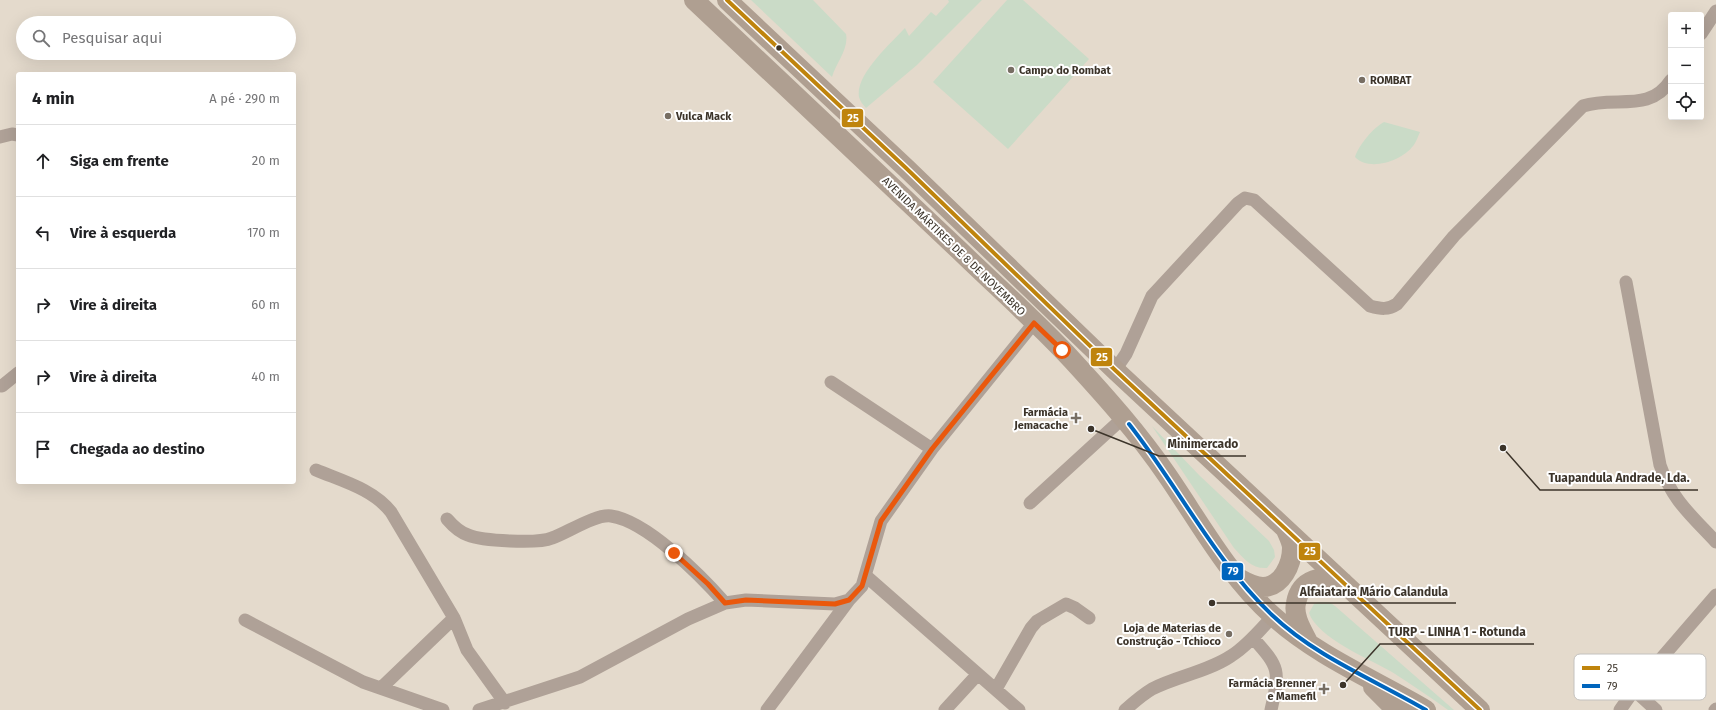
<!DOCTYPE html>
<html lang="pt">
<head>
<meta charset="utf-8">
<style>
  body { margin:0; font-family:"Fira Sans",sans-serif; background:#f2f2f2; color:#202124 }
  .controls { position:absolute; right:12px; top:12px; display:grid; overflow:hidden; border-radius:4px; box-shadow:0 4px 16px #0002 }
  .controls button { width:36px; height:36px; display:grid; place-items:center; padding:0; border:0; border-bottom:1px solid #e0e0e0; background:#fff; color:#202124; font:20px sans-serif }
  .stop { position:absolute; width:12px; height:12px; margin:-9px; border:3px solid #ea580c; border-radius:50%; background:#fff }
  .stop.end { background:#ea580c; border-color:#fff; box-shadow:0 1px 4px #0008 }
  .list { margin:0; padding:0; list-style:none }
  h2 { display:flex; justify-content:space-between; align-items:center; height:52px; margin:0; padding:0 16px; font-size:17px }
  h2 small { font-size:13px; font-weight:400; color:#757577 }
  .list li { display:grid; grid-template-columns:26px 1fr auto; gap:12px; align-items:center; box-sizing:border-box; height:72px; padding:0 16px; border-top:1px solid #e0e0e0 }
  .list b { display:block; font-size:15px; white-space:nowrap }
  .list em { font-size:13px; font-style:normal; color:#757577 }
  .icon { flex:none; width:22px; height:22px; fill:none; stroke:currentColor; stroke-width:2; stroke-linecap:round; stroke-linejoin:round }
  .map { position:relative; flex:none; width:1716px; height:710px; overflow:hidden }
  .search { position:absolute; background:#fff; box-shadow:0 4px 16px #0002; left:16px; top:16px; width:280px; height:44px; display:flex; align-items:center; gap:10px; box-sizing:border-box; padding:0 14px; border-radius:22px; color:#757577; font-size:15px }
  .panel { position:absolute; background:#fff; box-shadow:0 4px 16px #0002; left:16px; top:72px; width:280px; height:412px; border-radius:4px }
  .map>svg:first-child { display:block }
</style>
</head>
<body>
<div class="map">
<svg width="1716" height="710" viewBox="0 0 1716 710">
  <rect width="100%" height="100%" fill="#e4dacc"/>
  <path fill="#cadbc7" d="M751,0h62l33,34c3,15 -10,29 -14,43z
    M948,0h34l-65,65 -51,43c-3,-3 -6,-7 -7,-11 -4,-22 32,-54 46,-69l4,8 22,-24 5,4 13,-14z
    M1007,0h16l66,59 -81,90 -75,-67z
    M1384,122l36,10c-2,4 -4,11 -7,14 -11,15 -44,26 -58,11 4,-12 18,-29 29,-35z
    M1152,426l47,49 70,66 5,9 1,7 -8,11c-15,1 -23,-9 -33,-20z
    M1319,602h10l6,4 119,104h-6c-18,-13 -37,-26 -56,-38 -23,-13 -74,-34 -83,-59l5,-9z"/>
  <g fill="none" stroke-linecap="round" stroke-linejoin="round">
    <path stroke="#afa197" stroke-width="13" d="M1701,34l15,-23
      M0,137l12,-3 6,1
      M1626,282l34,183c12,35 31,50 56,77
      M1115,370l11,-16 26,-58 86,-93 7,-5 9,2 116,106c11,3 18,4 27,-2l57,-68 129,-130c32,-11 66,8 88,-26
      M831,382l101,67
      M2,386l16,-13
      M316,470c26,11 57,19 75,42l63,106 13,32 38,53
      M1030,503l94,-86
      M447,519c6,7 12,13 21,16 14,6 70,9 84,3 15,-5 43,-24 59,-22 36,5 90,60 114,87
      M866,576l153,134
      M245,620l118,62 80,28
      M1253,638c27,30 27,32 18,72
      M381,688l73,-70
      M996,689l35,-61 6,-7 29,-17 9,4 14,10
      M1634,690l22,20
      M479,710l101,-33 108,-58 37,-16 21,-3 89,4 14,-4
      M767,710l82,-110 13,-14 19,-65 51,-72 102,-126
      M945,710l33,-36
      M1125,710c9,-8 17,-15 27,-21 25,-13 55,-17 79,-33 16,-10 29,-26 42,-40
      M1620,710l14,-20 82,-95
      M1715,710l1,-1"/>
    <path stroke="#af9f91" stroke-width="20" d="M694,0c89,84 178,167 267,252 37,36 76,70 111,108 34,37 67,74 95,115 33,48 62,102 106,141 44,40 102,64 153,94
      M727,0l179,168 209,202 365,340
      M1240,579c7,4 15,8 23,8 19,0 29,-23 29,-39 0,-6 -4,-13 -6,-18
      M1308,642c-6,-12 -15,-26 -12,-39 4,-24 28,-30 47,-21
      M1373,687l23,23"/>
    <g stroke="#fff" stroke-width="7">
      <path id="bus-1" d="M727,0l179,168 209,202 365,340"/>
    </g>
    <g stroke="#fff" stroke-width="7">
      <path id="bus-2" d="M1129,424c49,62 85,136 143,191 44,42 103,65 154,95"/>
    </g>
    <use href="#bus-1" stroke="#bf840d" stroke-width="4"/>
    <use href="#bus-2" stroke="#0065bd" stroke-width="4"/>
  </g>
  <g fill="none" stroke-linecap="round" stroke-linejoin="round">
    <path stroke="#ea580c" stroke-width="5" d="M674,553l34,31 17,19 21,-3 89,4 14,-4 13,-14 19,-65 51,-72 102,-126 28,27"/>
  </g>
  <circle fill="#3c342a" stroke="#fff" stroke-width="1.5" cx="779" cy="48" r="3.5"/>
  <g fill="#776e63" stroke="#fff" stroke-width="1.5">
    <circle cx="1011" cy="70" r="4"/>
    <circle cx="1362" cy="80" r="4"/>
    <circle cx="668" cy="116" r="4"/>
    <path d="M1074 412h4v4h4v4h-4v4h-4v-4h-4v-4h4z"/>
    <circle cx="1229" cy="634" r="4"/>
    <path d="M1322 683h4v4h4v4h-4v4h-4v-4h-4v-4h4z"/>
  </g>
  <g text-anchor="middle" stroke-width="4" stroke-linejoin="round" paint-order="stroke">
    <g font-size="11" font-weight="bold" fill="#3c342a" stroke="#fff" text-anchor="start">
      <text x="1019" y="74">Campo do Rombat</text>
      <text x="1370" y="84">ROMBAT</text>
      <text x="676" y="120">Vulca Mack</text>
      <text x="1068" y="416" text-anchor="end">Farmácia<tspan x="1068" dy="13">Jemacache</tspan></text>
      <text x="1221" y="632" text-anchor="end">Loja de Materias de<tspan x="1221" dy="13">Construção - Tchioco</tspan></text>
      <text x="1316" y="687" text-anchor="end">Farmácia Brenner<tspan x="1316" dy="13">e Mamefil</tspan></text>
    </g>
    <g font-size="11" fill="#3c342a" stroke="#fff">
      <text transform="translate(954 246) rotate(44)" y="4">AVENIDA MÁRTIRES DE 8 DE NOVEMBRO</text>
    </g>
  </g>
  <rect x="1574" y="654" width="132" height="46" rx="6" fill="#fff" stroke="#c4c2bf" stroke-width="1"/>
  <rect x="1582" y="666" width="18" height="4" fill="#bf840d"/>
  <rect x="1582" y="684" width="18" height="4" fill="#0065bd"/>
  <g font-size="11" fill="#3c342a">
    <text x="1607" y="672">25</text>
    <text x="1607" y="690">79</text>
  </g>
  <path fill="none" stroke="#3c342a" stroke-width="1.5" d="M1091 429L1159 456H1246M1503 448L1540 490H1698M1212 603L1291 603H1456M1343 685L1380 644H1534"/>
  <g fill="#3c342a" stroke="#fff" stroke-width="1.5">
    <circle cx="1091" cy="429" r="4"/>
    <circle cx="1503" cy="448" r="4"/>
    <circle cx="1212" cy="603" r="4"/>
    <circle cx="1343" cy="685" r="4"/>
  </g>
  <g font-size="12" text-anchor="middle" font-weight="bold" fill="#3c342a" stroke="#fff" stroke-width="4" stroke-linejoin="round" paint-order="stroke">
    <text x="1203" y="448">Minimercado</text>
    <text x="1619" y="482">Tuapandula Andrade, Lda.</text>
    <text x="1374" y="596">Alfaiataria Mário Calandula</text>
    <text x="1457" y="636">TURP - LINHA 1 - Rotunda</text>
  </g>
  <g stroke="#fff" stroke-width="1.5">
    <rect x="841" y="108" width="23" height="20" rx="4" fill="#bf840d"/>
    <rect x="1090" y="347" width="23" height="20" rx="4" fill="#bf840d"/>
    <rect x="1298" y="542" width="23" height="19" rx="4" fill="#bf840d"/>
    <rect x="1221" y="562" width="23" height="19" rx="4" fill="#0065bd"/>
  </g>
  <g font-size="11" text-anchor="middle" font-weight="bold" fill="#fff">
    <text x="853" y="122">25</text>
    <text x="1102" y="361">25</text>
    <text x="1310" y="555">25</text>
    <text x="1233" y="575">79</text>
  </g>
</svg>
<div class="controls">
<button>+</button>
<button>−</button>
<button><svg class="icon" aria-label="locate" viewBox="0 0 24 24"><circle cx="12" cy="12" r="6"/><path d="M12 2v4M12 18v4M2 12h4M18 12h4"/></svg></button>
</div>
<div class="stop" style="left:1062px;top:350px"></div>
<div class="stop end" style="left:674px;top:553px"></div>
<div class="search"><svg class="icon" aria-label="search" viewBox="0 0 24 24"><circle cx="10" cy="10" r="6"/><path d="M15 15l6 6"/></svg>Pesquisar aqui</div>
<section class="panel">
<h2>4 min<small>A pé · 290 m</small></h2>
<ul class="list">
<li><svg class="icon" aria-label="ahead" viewBox="0 0 24 24"><path d="M12 20V5M6 11l6-6 6 6"/></svg><div><b>Siga em frente</b></div><em>20 m</em></li>
<li><svg class="icon" aria-label="left" viewBox="0 0 24 24"><path d="M17 20v-9H6M10 6l-5 5 5 5"/></svg><div><b>Vire à esquerda</b></div><em>170 m</em></li>
<li><svg class="icon" aria-label="right" viewBox="0 0 24 24"><path d="M7 20v-9h11M14 6l5 5-5 5"/></svg><div><b>Vire à direita</b></div><em>60 m</em></li>
<li><svg class="icon" aria-label="right" viewBox="0 0 24 24"><path d="M7 20v-9h11M14 6l5 5-5 5"/></svg><div><b>Vire à direita</b></div><em>40 m</em></li>
<li><svg class="icon" aria-label="arrive" viewBox="0 0 24 24"><path d="M6 21V4h12l-3 4 3 4H6"/></svg><div><b>Chegada ao destino</b></div></li>
</ul>
</section>
</div>
</body>
</html>
